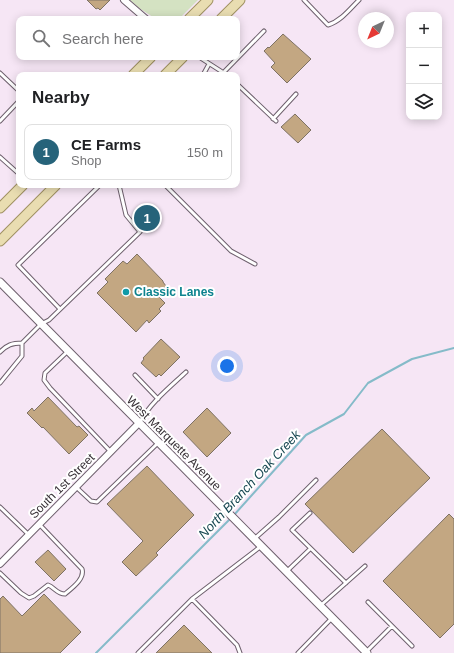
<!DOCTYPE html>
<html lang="en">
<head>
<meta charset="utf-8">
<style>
  body { margin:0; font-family:Helvetica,sans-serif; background:#f2f2f2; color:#202124 }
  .controls { position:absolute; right:12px; top:12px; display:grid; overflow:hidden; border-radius:8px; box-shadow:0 2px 10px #0003 }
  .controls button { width:36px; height:36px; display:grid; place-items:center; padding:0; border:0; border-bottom:1px solid #e0e0e0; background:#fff; color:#202124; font:20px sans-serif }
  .compass { position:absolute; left:358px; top:12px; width:36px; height:36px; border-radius:50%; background:#fff; box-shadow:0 2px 10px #0003; rotate:223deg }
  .you { position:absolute; left:227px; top:366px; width:14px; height:14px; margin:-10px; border:3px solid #fff; border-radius:50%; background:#1a73e8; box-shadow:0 0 0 6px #1a73e833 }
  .badge { display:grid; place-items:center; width:26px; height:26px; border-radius:50%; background:#26637a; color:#fff; font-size:13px; font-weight:700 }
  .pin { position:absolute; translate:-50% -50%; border:2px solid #fff; box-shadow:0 1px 4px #0006 }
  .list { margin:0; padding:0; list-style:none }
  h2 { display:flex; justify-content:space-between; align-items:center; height:52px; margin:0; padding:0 16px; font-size:17px }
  h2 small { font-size:13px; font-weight:400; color:#757577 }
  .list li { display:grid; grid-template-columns:26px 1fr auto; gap:12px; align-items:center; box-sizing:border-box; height:56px; margin:0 8px 8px; padding:0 8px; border:1px solid #e0e0e0; border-radius:8px }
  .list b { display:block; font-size:15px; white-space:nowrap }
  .list p { margin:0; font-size:13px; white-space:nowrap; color:#757577 }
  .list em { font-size:13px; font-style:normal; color:#757577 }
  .icon { flex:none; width:22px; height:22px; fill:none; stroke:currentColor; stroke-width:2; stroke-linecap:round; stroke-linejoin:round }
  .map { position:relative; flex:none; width:454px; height:653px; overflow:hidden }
  .search { position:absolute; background:#fff; box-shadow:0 2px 10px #0003; left:16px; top:16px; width:224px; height:44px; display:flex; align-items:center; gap:10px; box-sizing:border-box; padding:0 14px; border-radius:8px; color:#757577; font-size:15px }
  .panel { position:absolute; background:#fff; box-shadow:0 2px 10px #0003; left:16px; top:72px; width:224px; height:116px; border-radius:8px }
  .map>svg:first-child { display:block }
</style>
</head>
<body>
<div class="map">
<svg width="454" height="653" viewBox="0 0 454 653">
  <rect width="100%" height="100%" fill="#f6e6f5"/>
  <path fill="#d4e2c2" d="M130,0h68l-19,19h-23l-17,-11z"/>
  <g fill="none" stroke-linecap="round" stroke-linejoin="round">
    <path stroke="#85bbc9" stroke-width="2" d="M234,515l72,-80 38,-21 24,-31 44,-24 42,-11
      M96,653l135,-135"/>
  </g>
  <path fill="#c3a782" stroke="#7e7264" d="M87,0h23l-10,10 -2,-2 -2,1z
    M283,34l28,25 -24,24 -16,-16 4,-4 -11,-12 4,-4 1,1z
    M295,114l16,16 -13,13 -17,-16z
    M137,254l26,27v1l3,4 -9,9 8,8 -6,6 2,2 -12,12 -2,-3 -11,12 -39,-39 11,-11 -3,-3 18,-18 4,3z
    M161,339l19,18 -19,19 -2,-2 -3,3 -15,-14 3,-4 -1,-1z
    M48,397l29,30 2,-1 9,9 -19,19 -26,-27 -1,1 -15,-15 5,-5 2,3z
    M207,408l24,25 -24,24 -24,-25z
    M382,429l48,49 -77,75 -48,-49z
    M147,466l47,49 -38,38 2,2 -22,21 -14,-14 21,-21 -36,-37z
    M449,514l5,5v105l-14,14 -57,-57z
    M48,550l18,19 -12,12 -19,-19z
    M44,594l37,38 -21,21h-60v-54l3,-3 19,20z
    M184,625l28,28h-56z"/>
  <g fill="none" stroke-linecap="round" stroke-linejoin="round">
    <g stroke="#6e606d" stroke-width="5">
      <path id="service" d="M304,0l24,25c13,-4 22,-16 31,-25
        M199,57l28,18
        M0,73l19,18
        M223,73l41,-42
        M203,75l6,-11
        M237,84l39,37
        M273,119l23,-25
        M0,121l19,-20
        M0,157l19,17
        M165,185l66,66 24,13
        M60,309l-42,-44 82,-80
        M0,352c7,-7 12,-9 22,-9
        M67,352l-22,21 -1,7 6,8 61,64
        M135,375l23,24
        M0,383l22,-27v-13l19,-19 8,-4 91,-88 -14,-17 -7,-30
        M140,422c10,-19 30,-35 46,-50
        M76,487l15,14 6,1 61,-59
        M0,507l29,28
        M310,513l-18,17 54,53
        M254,539l25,-22 37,-37
        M286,572l24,-23
        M0,573l21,20 8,5 5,-2 14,-11c6,2 9,9 17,9 7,-6 20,-15 17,-25l-43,-45
        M192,599l45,46 3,8
        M368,602l44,44
        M320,606l45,-40
        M366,652l26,-26
        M138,653l54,-54 68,-52
        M298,653l34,-35"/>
    </g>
    <g stroke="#6e606d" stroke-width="8">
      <path id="minor" d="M124,0l22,19
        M0,564l139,-141"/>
    </g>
    <g stroke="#6e606d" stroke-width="9">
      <path id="tertiary" d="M0,282l367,371"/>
    </g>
    <g stroke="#a09163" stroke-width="11">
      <path id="primary" d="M189,19l19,-19
        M221,19l19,-19
        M133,75l18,-18
        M165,75l18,-18
        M0,208l23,-23
        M0,241l56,-56"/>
    </g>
    <use href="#service" stroke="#fff" stroke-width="3"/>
    <use href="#minor" stroke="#fff" stroke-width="6"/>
    <use href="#tertiary" stroke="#fff" stroke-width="7"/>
    <use href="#primary" stroke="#e9ddb1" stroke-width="9"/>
  </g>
  <circle fill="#0f9aa8" stroke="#fff" stroke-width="1.5" cx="126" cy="292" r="4"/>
  <g text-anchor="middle" stroke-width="4" stroke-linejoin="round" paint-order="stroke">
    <g font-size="12" font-weight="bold" fill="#0d838f" stroke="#fff" text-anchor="start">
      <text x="134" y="296">Classic Lanes</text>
    </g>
    <g font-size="12" fill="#352e34" stroke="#fff">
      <text transform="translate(174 443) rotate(45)" y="4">West Marquette Avenue</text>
      <text transform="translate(62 486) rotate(-45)" y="4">South 1st Street</text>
    </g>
    <g font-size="13" font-style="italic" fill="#174751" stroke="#fff">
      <text transform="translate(249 484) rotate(-47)" y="5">North Branch Oak Creek</text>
    </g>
  </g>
</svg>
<div class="controls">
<button>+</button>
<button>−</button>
<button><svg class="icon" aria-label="layers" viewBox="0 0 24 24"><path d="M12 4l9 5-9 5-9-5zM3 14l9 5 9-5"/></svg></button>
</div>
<svg class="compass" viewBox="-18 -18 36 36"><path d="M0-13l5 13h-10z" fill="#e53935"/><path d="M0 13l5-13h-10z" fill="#757577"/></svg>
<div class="you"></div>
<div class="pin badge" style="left:147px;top:218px">1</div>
<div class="search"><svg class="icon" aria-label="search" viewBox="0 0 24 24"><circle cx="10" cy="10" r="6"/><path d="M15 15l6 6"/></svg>Search here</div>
<section class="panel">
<h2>Nearby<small></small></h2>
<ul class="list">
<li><span class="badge">1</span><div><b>CE Farms</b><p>Shop</p></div><em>150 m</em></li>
</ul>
</section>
</div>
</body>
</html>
